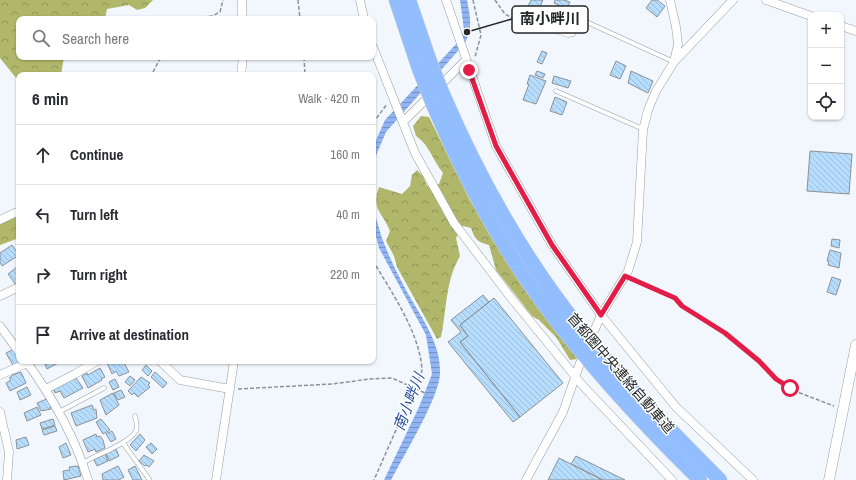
<!DOCTYPE html>
<html lang="en">
<head>
<meta charset="utf-8">
<style>
  body { margin:0; font-family:"Archivo Narrow","Noto Sans JP",sans-serif; background:#f2f2f3; color:#2b2b33 }
  .controls { position:absolute; right:12px; top:12px; display:grid; overflow:hidden; border-radius:8px; box-shadow:0 1px 3px #0004 }
  .controls button { width:36px; height:36px; display:grid; place-items:center; padding:0; border:0; border-bottom:1px solid #e1e1e2; background:#fff; color:#2b2b33; font:20px sans-serif }
  .stop { position:absolute; width:12px; height:12px; margin:-9px; border:3px solid #e11d48; border-radius:50%; background:#fff }
  .stop.end { background:#e11d48; border-color:#fff; box-shadow:0 1px 4px #0008 }
  .list { margin:0; padding:0; list-style:none }
  h2 { display:flex; justify-content:space-between; align-items:center; height:52px; margin:0; padding:0 16px; font-size:17px }
  h2 small { font-size:13px; font-weight:400; color:#7c7c81 }
  .list li { display:grid; grid-template-columns:26px 1fr auto; gap:12px; align-items:center; box-sizing:border-box; height:60px; padding:0 16px; border-top:1px solid #e1e1e2 }
  .list b { display:block; font-size:15px; white-space:nowrap }
  .list em { font-size:13px; font-style:normal; color:#7c7c81 }
  .icon { flex:none; width:22px; height:22px; fill:none; stroke:currentColor; stroke-width:2; stroke-linecap:round; stroke-linejoin:round }
  .map { position:relative; flex:none; width:856px; height:480px; overflow:hidden }
  .search { position:absolute; background:#fff; box-shadow:0 1px 3px #0004; left:16px; top:16px; width:360px; height:44px; display:flex; align-items:center; gap:10px; box-sizing:border-box; padding:0 14px; border-radius:8px; color:#7c7c81; font-size:15px }
  .panel { position:absolute; background:#fff; box-shadow:0 1px 3px #0004; left:16px; top:72px; width:360px; height:292px; border-radius:8px }
  .map>svg:first-child { display:block }
</style>
</head>
<body>
<div class="map">
<svg width="856" height="480" viewBox="0 0 856 480">
  <defs>
    <pattern id="forest-crowns" width="20" height="18" patternUnits="userSpaceOnUse"><rect width="20" height="18" fill="#b0b76a"/><path d="M2 6a3 3 0 1 1 6 0M12 15a3 3 0 1 1 6 0" fill="none" stroke="#8f9557"/></pattern>
    <pattern id="water-rules" width="6" height="5" patternUnits="userSpaceOnUse"><rect width="6" height="5" fill="#90b4f4"/><path d="M0 2.5h6" fill="none" stroke="#7592c6"/></pattern>
    <pattern id="building-back-hatch" width="6" height="6" patternUnits="userSpaceOnUse"><rect width="6" height="6" fill="#b6ddfd"/><path d="M-1 5l2 2M0 0l6 6M5-1l2 2" fill="none" stroke="#9cbed9"/></pattern>
  </defs>
  <rect width="100%" height="100%" fill="#f1f7fc"/>
  <path fill="url(#forest-crowns)" d="M0,0h153l-8,8 -8,2 -8,-5 -22,4 -2,10h-86v38h45l-3,18h-42v4l-3,-1 -16,-20z
    M421,116l8,1 41,83 18,28 88,120 1,11 -7,1 -14,-23 -17,-17 -7,-4 -36,-46 -7,-25c-12,-3 -14,-6 -18,-17l-8,-2 -7,12 4,18c-15,26 -13,53 -19,81l-4,2 -40,-72 -3,-11 -8,-15 4,-10c-7,-18 -19,-21 -11,-44l23,7 8,-8 2,-11 5,-5 6,6 4,10 12,-2 4,-11c-10,-12 -14,-29 -27,-37l-3,-10z
    M19,213v25l-19,7v-23z"/>
  <path fill="url(#water-rules)" d="M460,0h7c3,17 6,27 -2,43l-79,89 -9,21 -4,17v-23l12,-27 73,-78 6,-12z
    M373,203c5,31 18,59 33,87 14,26 35,52 34,83 0,23 -37,84 -49,107h-7l35,-73 13,-33 -6,-39 -47,-87 -6,-24z"/>
  <path fill="url(#building-back-hatch)" stroke="#8c9196" d="M531,0h12l-6,14 -11,-4z
    M555,0h9l6,2 -2,4 3,1 -7,15 -10,-4 5,-13 -5,-2z
    M652,0h5l8,6 -8,11 -11,-9z
    M542,51l5,2 -5,11 -5,-2z
    M616,61l10,5 -6,13 -10,-4z
    M537,71l8,3 -2,4 -8,-3z
    M631,71l22,10 -5,12 -20,-10z
    M530,75l16,6 -10,23 -13,-4 6,-16h-2z
    M554,76l17,5 -3,7 -16,-5z
    M555,97l12,5 -5,13 -12,-4z
    M810,151l42,3 -3,40 -42,-3z
    M832,239l8,1 -1,8 -8,-2z
    M12,245l7,10 -17,11 -2,-4v-9z
    M830,250l11,3 -2,15 -11,-3 1,-4h-2z
    M17,267l2,3v13l-3,2 -8,-11z
    M832,277l9,3 -5,15 -9,-3z
    M483,295l6,7 -29,23 8,11 -8,6 60,75 -7,5 -65,-80 13,-10 -10,-12z
    M494,298l69,85 -43,34 -60,-75 8,-6 -8,-11z
    M14,349l7,15 -7,3 -8,-14z
    M46,361h13l1,1 -13,7 -3,-7z
    M111,361h8l1,2 3,-2 6,11 -10,4 -3,-5 -4,3 -5,-11z
    M146,365l6,6 -4,5 -6,-6z
    M100,368l5,9 -4,2 1,1 -14,8 -6,-12 5,-3 1,2z
    M21,372l5,11 -16,8 -4,-8 5,-3 -2,-2 3,-2v-1z
    M155,372l12,11 -4,5 -12,-11z
    M130,376l5,4 -5,6 -5,-4z
    M141,377l9,6 -2,2 2,2 -12,10 -4,-4 -2,2 -4,-4z
    M76,378l7,10 -19,10 -4,-7 -5,2 -2,-5z
    M115,379l4,8 -6,3 -4,-8z
    M27,387l4,8 -11,5 -3,-8z
    M121,390l4,7 -7,3 -4,-7z
    M113,393l6,12 -13,10 -6,-15z
    M49,398l3,8 -2,1 1,2 -10,2 -4,-8z
    M92,405l2,5 2,-1 1,9 -21,8 -5,-13z
    M37,407l4,8 -14,6 -3,-8z
    M53,419l2,6 -13,4 -2,-6z
    M101,419l9,11 -7,4 -7,-12z
    M55,426l2,5 -13,4 -2,-5z
    M112,431l4,8 -5,3 -5,-8z
    M96,434l1,3 3,-1 3,4 2,8 -9,4 -1,-3 -7,3 -5,-12z
    M140,434l5,6 -9,11 -6,-6z
    M26,437l3,8 -12,4 -1,-9z
    M66,443l5,12 -8,3 -4,-11z
    M151,443l6,6 -5,5 -6,-7z
    M116,449l3,7 -10,5 -3,-8z
    M105,454l3,7 -11,5 -3,-6z
    M144,455l10,6 -5,6 -2,-2 -2,1 -6,-5z
    M576,456l49,24h-22l-32,-16z
    M559,458l44,22h-55z
    M78,466l3,10 -17,4 -1,-9 7,-1 -1,-3z
    M118,466l6,11 -5,3h-16l-1,-6z
    M135,466l7,14h-9l-5,-10z"/>
  <g fill="none" stroke-linecap="round" stroke-linejoin="round">
    <g stroke="#989da2" stroke-width="5">
      <path id="service" d="M541,26l27,9 5,-1 5,-16 96,44
        M556,91l87,38
        M59,412l45,-24
        M123,443l26,36
        M83,463c14,-9 44,-18 53,-32 2,-5 0,-10 -1,-15"/>
    </g>
    <g stroke="#989da2" stroke-width="9">
      <path id="minor" d="M242,0v19
        M360,0l4,19
        M446,0l50,146 56,99 49,70 75,92 77,73
        M766,0l45,16
        M841,26l15,5
        M373,47l42,106 39,70 58,76 71,87 89,94
        M674,62l59,-62
        M241,75l2,-18
        M404,121l62,-61
        M0,220l19,-9
        M0,296l19,-9
        M0,326l19,26
        M595,329l6,-14 27,-44 9,-29 6,-112 5,-20 8,-19 18,-29 4,-18 -2,-17 -6,-27
        M26,361c26,36 49,75 62,119
        M160,361l20,19 50,9
        M0,375l27,-12
        M46,389l29,-15 22,-13
        M0,412l9,40 -2,28
        M216,480l18,-119
        M526,480l37,-68 17,-49"/>
    </g>
    <g stroke="#989da2" stroke-width="11">
      <path id="tertiary" d="M829,480l27,-135"/>
    </g>
    <g stroke="#d3d4d4" stroke-width="15">
      <path id="motorway" d="M396,0l23,69
        M409,0l20,59
        M442,92c36,84 80,164 137,235 43,54 92,104 141,153
        M432,102c30,71 66,140 111,201 47,64 101,122 157,177"/>
    </g>
    <path stroke="#8d9195" stroke-width="1.5" stroke-dasharray="4 2" stroke-linecap="butt" d="M298,0l2,19
      M473,0l8,35 -6,22
      M495,0l10,14 11,6 8,-1 11,4
      M185,19l27,-3 8,-4 3,-12
      M304,57l1,18
      M153,72l8,-15
      M373,123l14,-19
      M373,261c18,30 48,74 49,110l-48,109
      M632,279l43,19 7,8 43,27 34,28 17,18 24,14 34,13
      M238,389l94,-5 38,-5 22,-1 33,15"/>
    <use href="#service" stroke="#fff" stroke-width="4"/>
    <use href="#minor" stroke="#fff" stroke-width="8"/>
    <use href="#tertiary" stroke="#fff" stroke-width="10"/>
    <use href="#motorway" stroke="#92bdfe" stroke-width="14"/>
    <g stroke="#d3d4d4" stroke-width="15" stroke-linecap="butt">
      <path id="motorway-bridge" d="M429,59l13,33
        M419,69l13,33"/>
    </g>
    <use href="#motorway-bridge" stroke="#92bdfe" stroke-width="14"/>
  </g>
  <g fill="none" stroke-linecap="round" stroke-linejoin="round">
    <path stroke="#e11d48" stroke-width="5" d="M469,70l27,76 56,99 49,70 24,-39 50,22 7,8 43,27 34,28 17,18 14,9"/>
  </g>
  <g text-anchor="middle" stroke-width="3" stroke-linejoin="round" paint-order="stroke">
    <g font-size="14" fill="#252729" stroke="#fff">
      <text transform="translate(621 373) rotate(49)" y="5">首都圏中央連絡自動車道</text>
    </g>
    <g font-size="15" font-style="italic" fill="#284e9a" stroke="#fff">
      <text transform="translate(409 402) rotate(-69)" y="5">南小畔川</text>
    </g>
  </g>
  <path fill="none" stroke="#252729" stroke-width="1.5" d="M467 32L512 19"/>
  <circle fill="#252729" stroke="#fff" stroke-width="1.5" cx="467" cy="32" r="4"/>
  <rect fill="#fff" stroke="#252729" stroke-width="1.5" x="512" y="6" width="76" height="27" rx="4"/>
  <g font-size="15" text-anchor="middle" font-weight="bold" fill="#252729">
    <text x="550" y="24">南小畔川</text>
  </g>
</svg>
<div class="controls">
<button>+</button>
<button>−</button>
<button><svg class="icon" aria-label="locate" viewBox="0 0 24 24"><circle cx="12" cy="12" r="6"/><path d="M12 2v4M12 18v4M2 12h4M18 12h4"/></svg></button>
</div>
<div class="stop" style="left:790px;top:388px"></div>
<div class="stop end" style="left:469px;top:70px"></div>
<div class="search"><svg class="icon" aria-label="search" viewBox="0 0 24 24"><circle cx="10" cy="10" r="6"/><path d="M15 15l6 6"/></svg>Search here</div>
<section class="panel">
<h2>6 min<small>Walk · 420 m</small></h2>
<ul class="list">
<li><svg class="icon" aria-label="ahead" viewBox="0 0 24 24"><path d="M12 20V5M6 11l6-6 6 6"/></svg><div><b>Continue</b></div><em>160 m</em></li>
<li><svg class="icon" aria-label="left" viewBox="0 0 24 24"><path d="M17 20v-9H6M10 6l-5 5 5 5"/></svg><div><b>Turn left</b></div><em>40 m</em></li>
<li><svg class="icon" aria-label="right" viewBox="0 0 24 24"><path d="M7 20v-9h11M14 6l5 5-5 5"/></svg><div><b>Turn right</b></div><em>220 m</em></li>
<li><svg class="icon" aria-label="arrive" viewBox="0 0 24 24"><path d="M6 21V4h12l-3 4 3 4H6"/></svg><div><b>Arrive at destination</b></div></li>
</ul>
</section>
</div>
</body>
</html>
